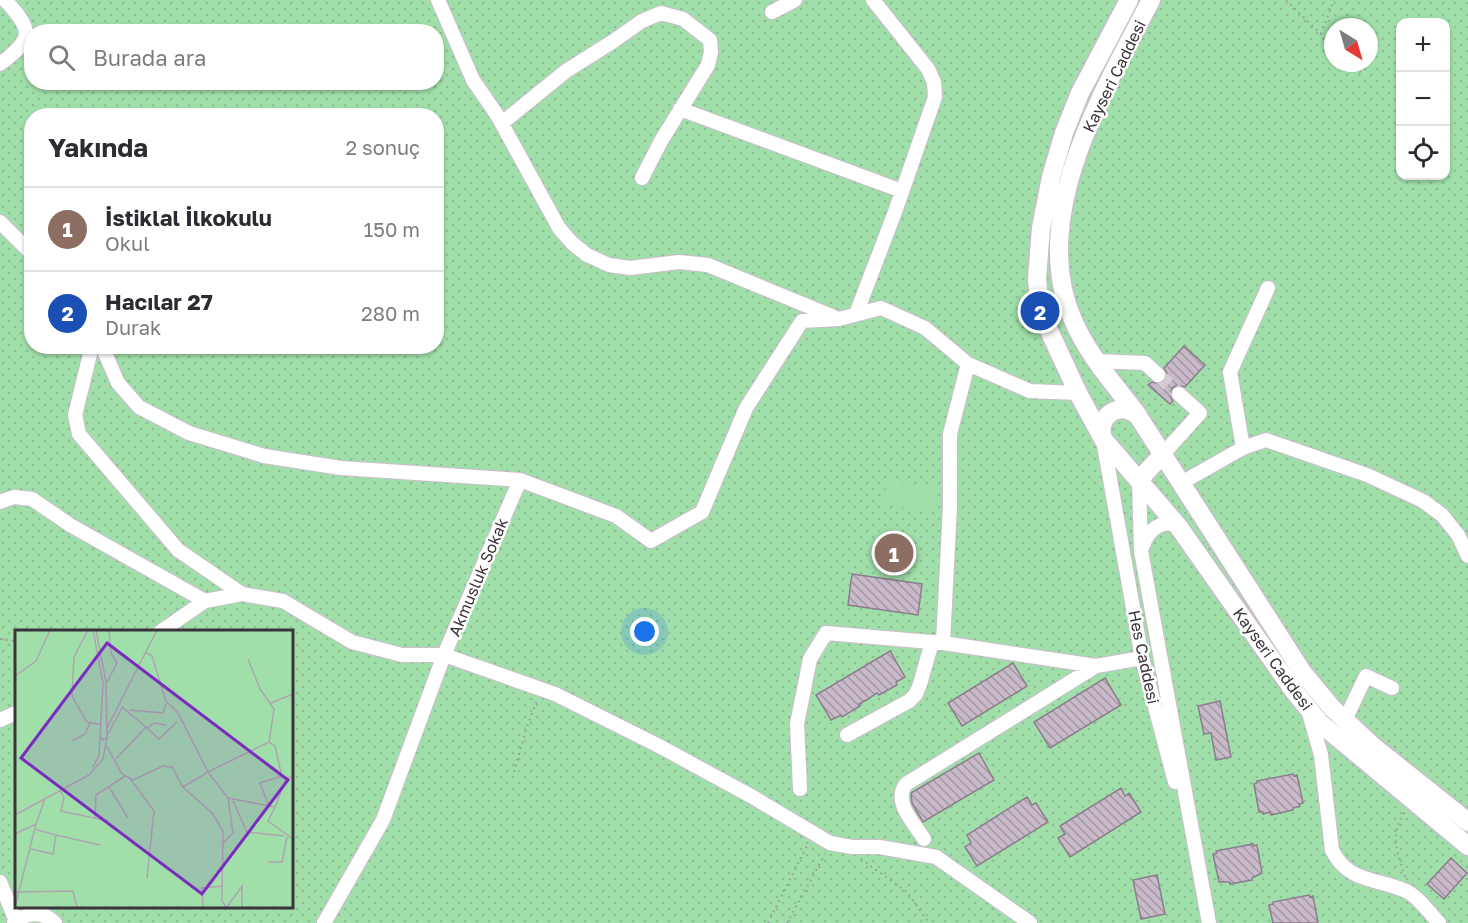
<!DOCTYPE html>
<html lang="tr">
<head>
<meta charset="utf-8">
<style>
  body { margin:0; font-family:"Golos Text",sans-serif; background:#f7f7f7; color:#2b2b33 }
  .controls { position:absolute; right:18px; top:18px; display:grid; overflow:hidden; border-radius:12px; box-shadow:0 2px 4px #0004 }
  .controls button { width:54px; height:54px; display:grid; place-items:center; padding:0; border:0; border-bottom:2px solid #e1e1e2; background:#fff; color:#2b2b33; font:30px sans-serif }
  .compass { position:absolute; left:1324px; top:18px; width:54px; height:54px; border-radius:50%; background:#fff; box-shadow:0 2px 4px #0004; rotate:143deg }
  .you { position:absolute; left:645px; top:632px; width:21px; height:21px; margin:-15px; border:4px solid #fff; border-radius:50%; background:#1a73e8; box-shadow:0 0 0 9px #1a73e833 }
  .badge { display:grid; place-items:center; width:39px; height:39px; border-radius:50%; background:#2563eb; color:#fff; font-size:20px; font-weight:700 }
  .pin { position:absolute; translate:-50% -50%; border:3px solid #fff; box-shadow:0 2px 6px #0006 }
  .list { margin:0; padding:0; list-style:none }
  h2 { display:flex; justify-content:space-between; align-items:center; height:78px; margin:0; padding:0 24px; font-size:26px }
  h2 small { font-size:20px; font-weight:400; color:#7c7c81 }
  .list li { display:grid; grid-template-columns:39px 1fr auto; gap:18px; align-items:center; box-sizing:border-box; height:84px; padding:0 24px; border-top:2px solid #e1e1e2 }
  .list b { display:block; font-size:22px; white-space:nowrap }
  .list p { margin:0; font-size:20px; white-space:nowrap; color:#7c7c81 }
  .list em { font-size:20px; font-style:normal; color:#7c7c81 }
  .icon { flex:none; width:33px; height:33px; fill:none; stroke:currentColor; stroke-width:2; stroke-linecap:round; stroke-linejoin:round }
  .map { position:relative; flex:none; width:1468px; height:923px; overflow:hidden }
  .search { position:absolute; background:#fff; box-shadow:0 2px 4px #0004; left:24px; top:24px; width:420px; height:66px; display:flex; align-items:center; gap:15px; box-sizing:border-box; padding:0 21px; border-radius:24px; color:#7c7c81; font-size:22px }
  .panel { position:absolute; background:#fff; box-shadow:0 2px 4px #0004; left:24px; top:108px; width:420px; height:246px; border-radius:24px }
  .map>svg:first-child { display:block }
</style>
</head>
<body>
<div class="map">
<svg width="1468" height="923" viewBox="0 0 1468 923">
  <defs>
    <pattern id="grass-dots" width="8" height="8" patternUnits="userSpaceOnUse" patternTransform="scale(1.5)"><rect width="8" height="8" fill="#a0dfaa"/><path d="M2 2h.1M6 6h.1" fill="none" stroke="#8bc093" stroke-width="1.8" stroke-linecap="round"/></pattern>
    <pattern id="building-back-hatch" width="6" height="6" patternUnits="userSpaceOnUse" patternTransform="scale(1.5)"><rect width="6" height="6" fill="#c8bac9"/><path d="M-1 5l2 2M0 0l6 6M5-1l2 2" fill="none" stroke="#a398a4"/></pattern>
  </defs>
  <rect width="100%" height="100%" fill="#fcf1fd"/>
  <path fill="url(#grass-dots)" fill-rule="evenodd" d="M0,0h1468v923h-1468zM1400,22h46v154h-46zM1333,27h36v36h-36zM32,32h404v50h-404zM32,116h404v230h-404zM16,632h275v274h-275z"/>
  <path fill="#a0dfaa" d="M887,480l51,8 -4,24 -51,-8z"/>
  <path fill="url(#building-back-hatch)" stroke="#8b7e8c" stroke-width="1.5" d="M1184,346l21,19 -20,22 -8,-2 -5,3 -2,8 3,5 -3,3 -22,-19 4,-3 8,2 5,-3 2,-8 -3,-5z
    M852,574l70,10 -4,31 -70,-10z
    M890,651l15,26 -9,5 1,3 -18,10 -2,-2 -9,6 -9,5 1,2 -18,11 -1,-2 -10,5 -15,-25z
    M1013,663l14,23 -65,40 -14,-23z
    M1105,678l16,27 -71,43 -16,-26z
    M1220,701l11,56 -15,3 -5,-27 -7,1 -6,-28z
    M979,753l15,27 -71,42 -11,-19 -1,-10z
    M1293,774l1,2 3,-1 6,28 -4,1 1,2 -7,2v2l-22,5 -1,-3 -7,2v-2h-4l-5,-28 3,-1v-2z
    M1121,788l4,8 4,-3 12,19 -71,45 -12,-19 7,-4 -5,-8z
    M1027,797l5,8 4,-2 12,19 -71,44 -12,-19 6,-4 -4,-8z
    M1253,844v2l4,-1 5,28 -10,5v2l-22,4v-2h-11l-6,-28 4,-1 -1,-2z
    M1451,858l16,15 -23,26 -17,-15z
    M1157,875l8,39 -24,5 -8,-39z
    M1309,895l1,2 3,-1 5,27h-45l-4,-18 4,-1v-2z"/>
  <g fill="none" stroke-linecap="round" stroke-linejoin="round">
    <path stroke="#d5cbd6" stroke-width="14" stroke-dasharray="14 7" stroke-linecap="butt" d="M1158,375l21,19"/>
    <g stroke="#cbbdcc" stroke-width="16">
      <path id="minor" d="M438,0l35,80 24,35 62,113 13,15 15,12 22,10 21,3 49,-6 29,3 126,52
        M772,12l23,-12
        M0,64c33,-25 34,-33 5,-64
        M680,109l222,82
        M502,123l64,-52 46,-29 30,-21 19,-8 22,6 27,21 1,12 -3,13 -47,76 -19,37
        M0,222l32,32
        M856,314l39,-102 40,-115 -1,-15 -6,-13 -55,-69
        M92,346l-17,69 4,19 99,116 64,44
        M102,346l16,37 21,24 50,26 75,23 77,12 179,12 96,36 35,25 51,-29 44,-104 56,-87 37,-2 42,-11 44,20 43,36 62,27 48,2
        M1097,361l48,2 13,12
        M968,364l-18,70v72l-7,137 153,23 46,-8
        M1103,440l39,218 33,124
        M1243,448l-13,-76 38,-84
        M1163,454l37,-41 -21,-19
        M1139,480l2,71 68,372
        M1181,483l62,-35 23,-8 101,35 56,26 19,14 16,20 10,21
        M0,502l14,-5 18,2 38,26 135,76
        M1143,546c4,-15 19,-28 35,-20
        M160,632l45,-31 37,-7 41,7 69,41 50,13h42l76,-175
        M1309,713l12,42 11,95c16,33 45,28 74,41 10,4 25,23 33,32
        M0,720l16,-7
        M1345,720l21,-44 26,12
        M847,735l62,-34 7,-7 4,-10 12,-42
        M800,789l-3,-65 13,-65 16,-26 117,10
        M924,839c-9,-15 -32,-37 -18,-55l190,-118
        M0,882l16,39
        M14,923c12,-11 29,-12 41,0
        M324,923l59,-103 61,-165 111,39 104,52 92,50 79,47 22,4h28l56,10 94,66"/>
    </g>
    <g stroke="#cbbdcc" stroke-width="21">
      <path id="major" d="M1137,414c-23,-30 -49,-59 -64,-94 -46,-103 31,-230 78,-320
        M1103,439l-25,-46 -38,-82 -3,-32 4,-51 10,-51 13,-44 16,-40 49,-93
        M1139,480l24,-26
        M1468,822l-94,-75 -42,-39 -29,-35 -165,-257c-19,-16 -42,0 -35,23l75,87 116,165 26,32 148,123"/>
    </g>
    <path stroke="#9b929b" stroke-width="2" stroke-dasharray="1.5 4.5" stroke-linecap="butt" d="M1286,0l47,46
      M1321,34l13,-34
      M1351,63l11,11
      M0,639l16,2
      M514,772l12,-42 11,-30
      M861,859l46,33 22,31
      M1405,877c-7,-27 -17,-40 0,-65
      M768,923l40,-79
      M787,923l38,-69"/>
    <use href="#minor" stroke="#fff" stroke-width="14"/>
    <use href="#major" stroke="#fff" stroke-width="18"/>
  </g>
  <g text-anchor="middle" stroke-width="5" stroke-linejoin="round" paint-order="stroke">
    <g font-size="16" fill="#3a343a" stroke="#fff">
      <text transform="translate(1114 76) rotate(-64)" y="6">Kayseri Caddesi</text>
      <text transform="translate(478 577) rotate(-67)" y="6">Akmusluk Sokak</text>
      <text transform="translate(1144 657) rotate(78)" y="6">Hes Caddesi</text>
      <text transform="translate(1273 659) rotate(54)" y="6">Kayseri Caddesi</text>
    </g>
  </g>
  <g transform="translate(15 630)">
    <rect width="278" height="278" fill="#fcf1fd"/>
    <path d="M0,0h277v277h-277z" fill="#a0dfaa"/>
    <path fill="none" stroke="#aea5af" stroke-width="1.5" d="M73,0l-14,27 -2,39 15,26 13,2M78,0l10,53 -3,54 3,3 4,-3 -1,-55 -10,-52M131,23l6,3 14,45 12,12 30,59 61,-30 6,4 7,31 11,1M233,29l12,30 14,20 -5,33M0,46l21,-15 14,-31M92,52l10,-19 -6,-10 -2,-23M256,73l22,-9M115,80l33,3 3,-9M131,97l13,12 18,-17M92,98l50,-98M132,98l7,-5 12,2M93,104l15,-28M57,111l13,-7 5,-11M91,115l16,29 11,6 30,-14 9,1 11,20 29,26 11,18 -1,70 4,6M101,129l30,-32 -24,-20M78,137l6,-12 1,-18M114,147l25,34 -7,67M94,157l19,31M168,157l25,-15 20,26 47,9 -7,14 25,18M45,160l4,8 -3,13 47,10M218,171l14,31 37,4M253,174l-8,-21 22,-7M260,177l11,-28M0,185l74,-40 14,-16 4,-22M80,189l1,-24 29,-19M19,199l22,6M0,204l21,-10 9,-25M207,214l11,-11 -5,-35M16,219l22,5 3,-19 44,10M253,232h14l5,-25M1,262l57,-1 4,16M0,277l21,-83M188,277l-1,-19 21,-2M212,277l15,-21v21"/>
    <path fill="#7b2cbf" fill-opacity="0.15" stroke="#7b2cbf" stroke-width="3" d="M92,13l181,137 -86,114 -181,-136z"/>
    <rect width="278" height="278" fill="none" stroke="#3a343a" stroke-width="3"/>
  </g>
</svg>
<div class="controls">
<button>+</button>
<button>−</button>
<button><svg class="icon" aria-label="locate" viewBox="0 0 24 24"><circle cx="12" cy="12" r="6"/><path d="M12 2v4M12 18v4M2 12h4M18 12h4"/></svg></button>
</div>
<svg class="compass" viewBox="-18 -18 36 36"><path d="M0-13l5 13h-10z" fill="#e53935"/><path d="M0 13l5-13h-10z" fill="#7c7c81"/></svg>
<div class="you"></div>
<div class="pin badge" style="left:894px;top:553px;background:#8d6e63">1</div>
<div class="pin badge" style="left:1040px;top:311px;background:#1a4fb4">2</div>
<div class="search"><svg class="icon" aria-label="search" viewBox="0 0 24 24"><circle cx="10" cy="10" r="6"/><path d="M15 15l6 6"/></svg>Burada ara</div>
<section class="panel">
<h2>Yakında<small>2 sonuç</small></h2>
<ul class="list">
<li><span class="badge" style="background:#8d6e63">1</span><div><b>İstiklal İlkokulu</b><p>Okul</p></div><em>150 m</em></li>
<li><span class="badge" style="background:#1a4fb4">2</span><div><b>Hacılar 27</b><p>Durak</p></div><em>280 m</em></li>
</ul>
</section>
</div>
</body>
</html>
